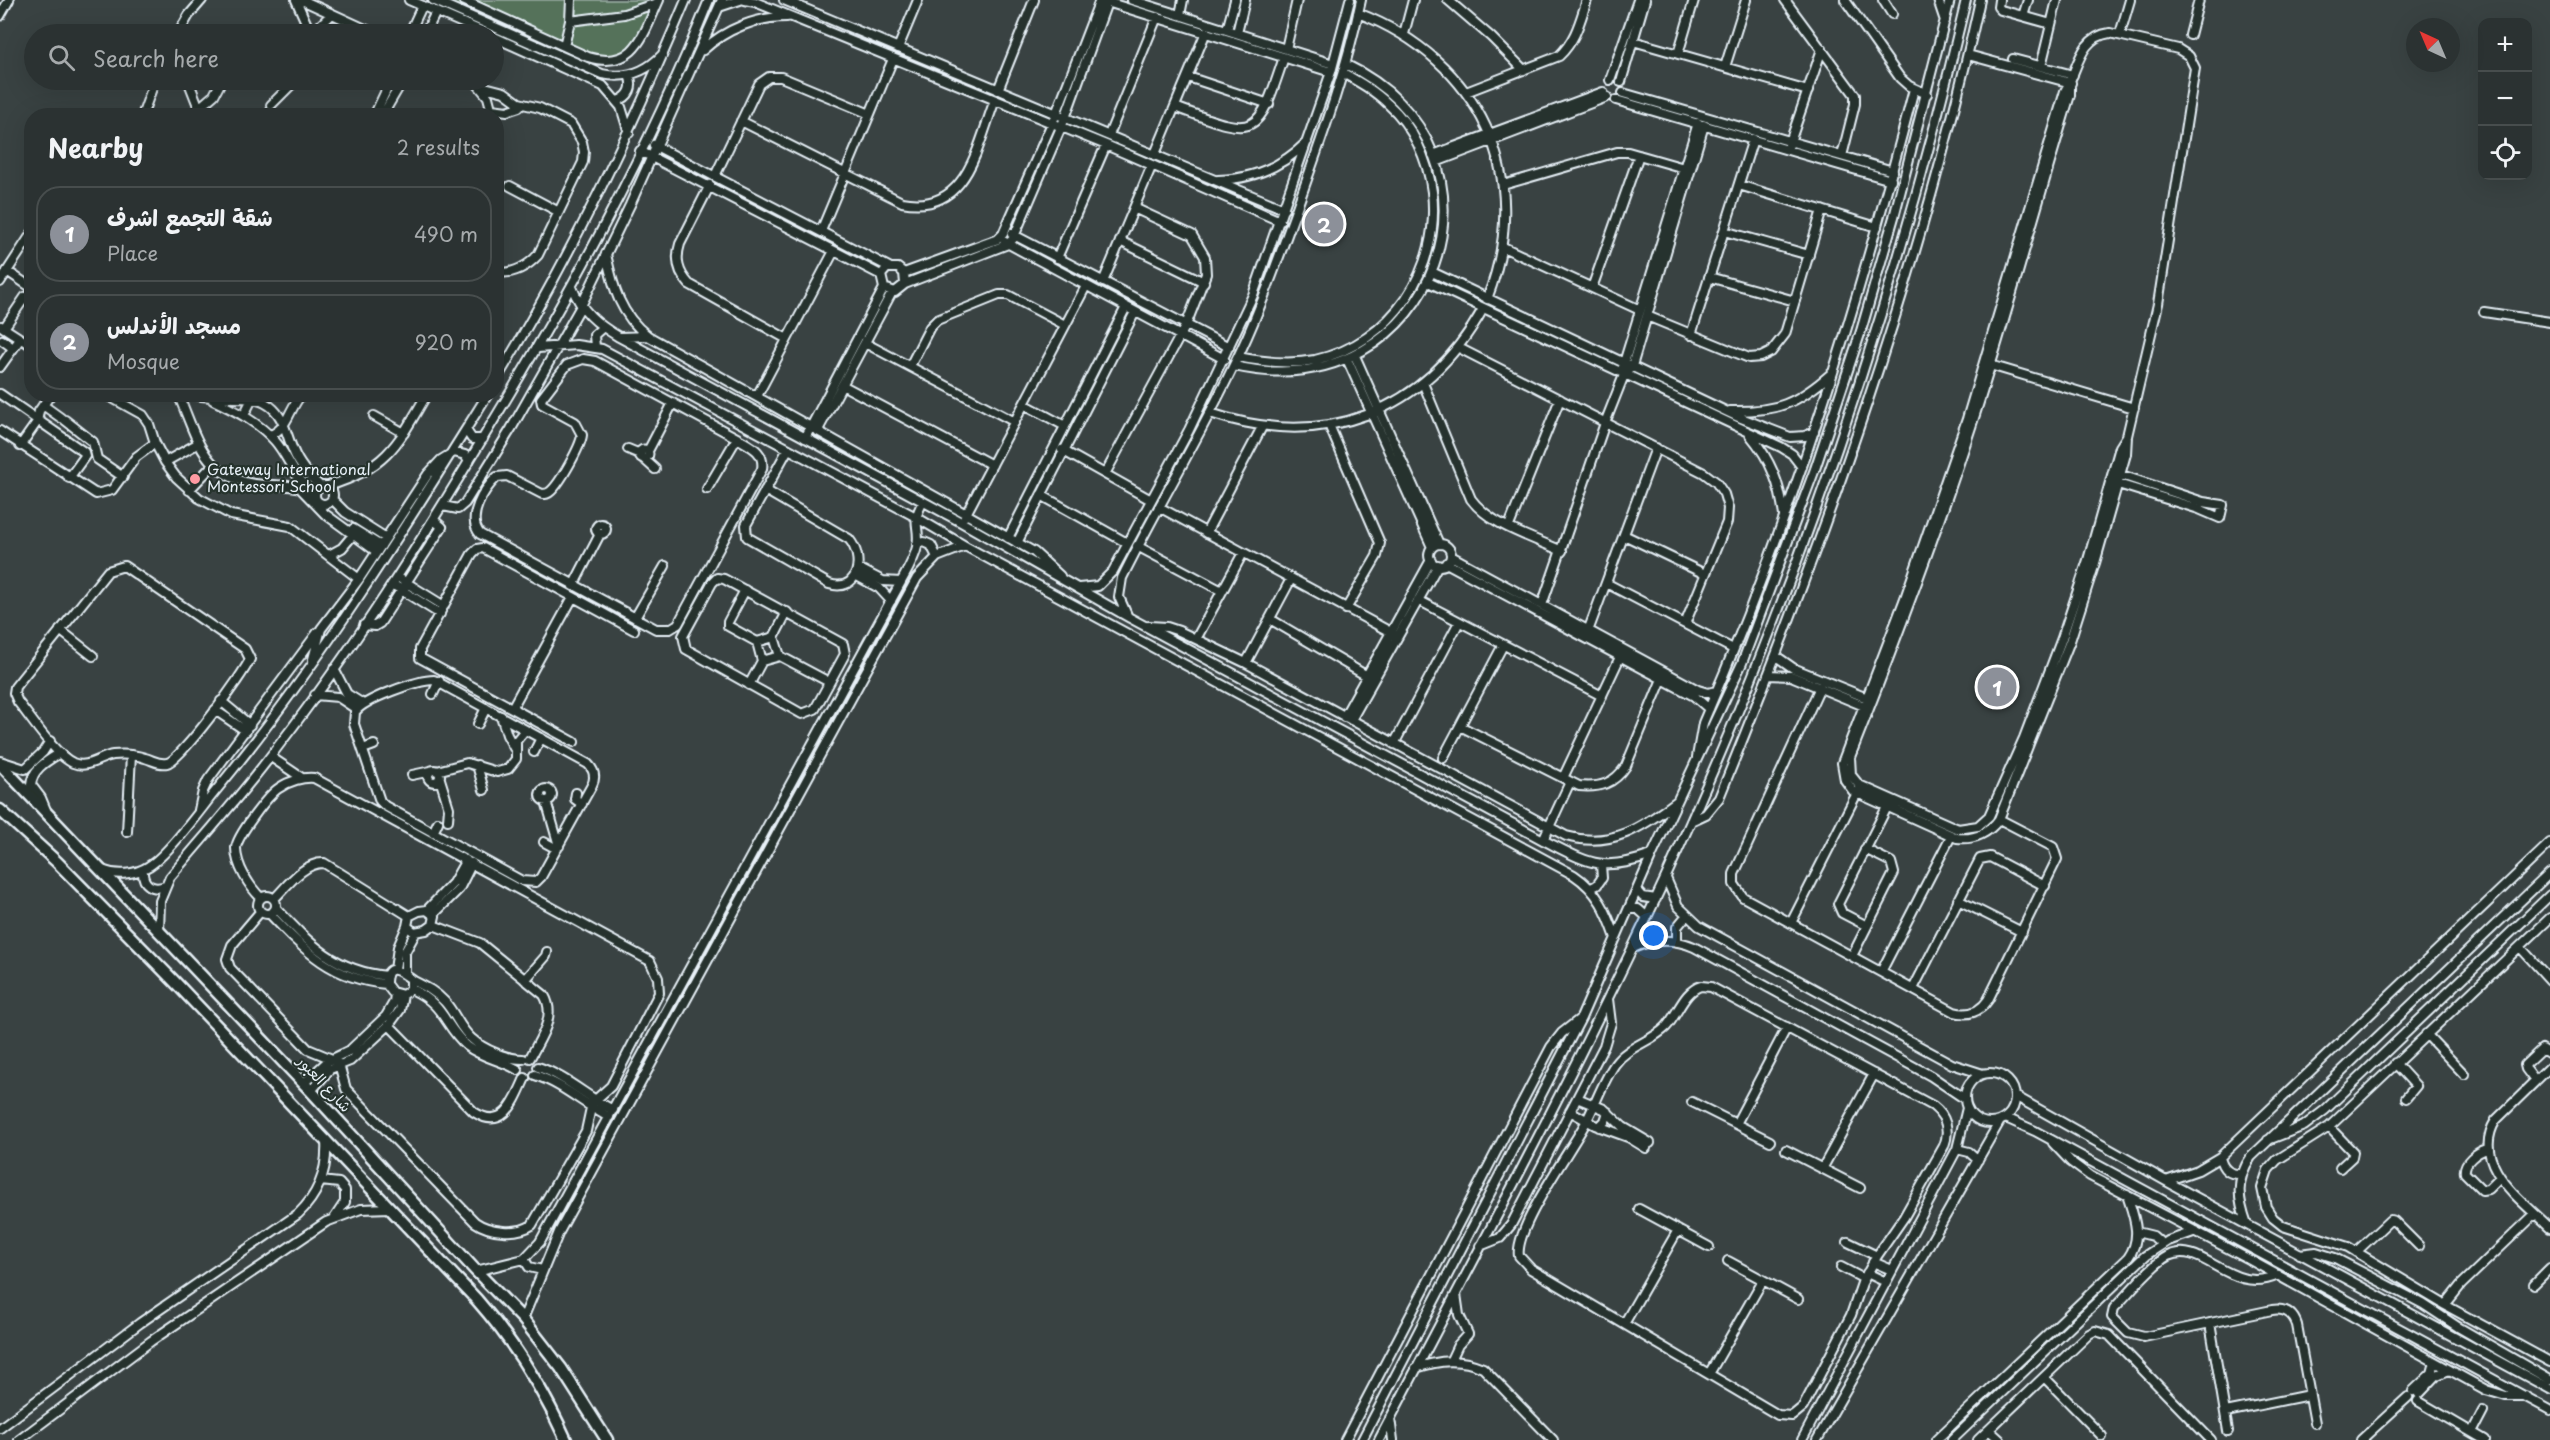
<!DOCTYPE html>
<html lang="en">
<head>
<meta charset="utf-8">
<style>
  body { margin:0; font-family:"Playpen Sans","Playpen Sans Arabic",sans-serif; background:#333a3a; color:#f1f3f6 }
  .controls { position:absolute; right:18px; top:18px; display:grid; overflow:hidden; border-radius:12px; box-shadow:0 6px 24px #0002 }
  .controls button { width:54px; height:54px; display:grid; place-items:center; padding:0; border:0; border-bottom:2px solid #474d4d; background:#2b3232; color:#f1f3f6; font:30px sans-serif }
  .compass { position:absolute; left:2406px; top:18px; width:54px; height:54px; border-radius:50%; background:#2b3232; box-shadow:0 6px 24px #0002; rotate:316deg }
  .you { position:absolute; left:1654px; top:936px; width:21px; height:21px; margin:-15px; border:4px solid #fff; border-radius:50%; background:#1a73e8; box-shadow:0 0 0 9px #1a73e833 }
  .badge { display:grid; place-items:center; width:39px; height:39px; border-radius:50%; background:#8c9099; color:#fff; font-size:20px; font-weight:700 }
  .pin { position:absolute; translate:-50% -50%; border:3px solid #fff; box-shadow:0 2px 6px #0006 }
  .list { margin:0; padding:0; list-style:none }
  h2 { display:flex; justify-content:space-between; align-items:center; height:78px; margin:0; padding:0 24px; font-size:26px }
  h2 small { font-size:20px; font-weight:400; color:#a6aaac }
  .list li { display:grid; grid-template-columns:39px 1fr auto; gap:18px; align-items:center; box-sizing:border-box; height:96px; margin:0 12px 12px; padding:0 12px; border:2px solid #474d4d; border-radius:24px }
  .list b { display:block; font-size:22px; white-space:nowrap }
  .list p { margin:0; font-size:20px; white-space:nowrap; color:#a6aaac }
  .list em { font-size:20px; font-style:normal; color:#a6aaac }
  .icon { flex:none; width:33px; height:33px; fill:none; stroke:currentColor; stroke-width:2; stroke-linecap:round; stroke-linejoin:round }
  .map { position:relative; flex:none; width:2550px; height:1440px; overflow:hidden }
  .search { position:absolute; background:#2b3232; box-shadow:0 6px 24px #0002; left:24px; top:24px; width:480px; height:66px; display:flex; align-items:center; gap:15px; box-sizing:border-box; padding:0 21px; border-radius:33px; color:#a6aaac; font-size:22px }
  .panel { position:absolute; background:#2b3232; box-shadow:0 6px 24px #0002; left:24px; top:108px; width:480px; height:294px; border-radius:24px }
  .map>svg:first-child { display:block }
</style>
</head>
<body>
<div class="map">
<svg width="2550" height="1440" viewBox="0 0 2550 1440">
  <rect width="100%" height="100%" fill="#394242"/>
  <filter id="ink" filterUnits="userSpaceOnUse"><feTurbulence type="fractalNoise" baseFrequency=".0167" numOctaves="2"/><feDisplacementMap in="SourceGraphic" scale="12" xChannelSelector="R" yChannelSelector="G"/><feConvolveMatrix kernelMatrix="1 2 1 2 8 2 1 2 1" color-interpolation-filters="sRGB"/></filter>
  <g filter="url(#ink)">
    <path fill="#55725a" stroke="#9eb2a9" stroke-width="1.5" d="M445,0h219c-18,34 -28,70 -73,62z"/>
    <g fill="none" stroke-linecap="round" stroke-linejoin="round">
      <g stroke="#e8f1f8" stroke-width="12">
        <path id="minor" d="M296,0l15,34
          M302,0l74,34
          M409,0l79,34
          M433,0l169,74c23,5 43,-1 60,-19
          M463,0l125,57c47,14 55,-22 71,-57
          M745,0l10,2 351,143 174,76
          M784,0l500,209
          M1132,0l201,64
          M1448,0l43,37 33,33
          M1785,0l70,95v9l-13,52
          M1845,0l55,78 9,8 18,8
          M1883,0l9,14
          M1938,0l7,21
          M1999,0l-1,7 3,3 50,14
          M1104,1l227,71
          M719,7l21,-7
          M1358,13c122,47 177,163 129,286
          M1180,15l3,-15
          M0,16l9,-16
          M2023,16l5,-16
          M570,21l54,-7 33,-11
          M1227,30l8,-30
          M1237,33l8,-33
          M2110,33l68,16 11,7 6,12 -37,236 -31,132 -1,18 -31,109 -25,78 -71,178c-10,14 -25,21 -42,19l-104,-47 -8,-11 -3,-17 62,-162 63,-182 98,-328c13,-21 14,-54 45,-58z
          M178,34l11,-19 13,-15
          M311,34l21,-20
          M409,34l13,-28
          M425,34l11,-22
          M1404,34l9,-34
          M2120,34l10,-34
          M2190,35l9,-35
          M494,37l109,49 18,21 8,26
          M1633,41l175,50
          M564,46l6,-25 1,-21
          M898,48l20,-48
          M1286,49l11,-49
          M703,50c23,-21 53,-33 84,-33
          M1678,54l16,-54
          M1968,55l103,28
          M2013,59l60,16
          M2041,66l16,-66
          M1725,67l21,-67
          M1188,77l81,27
          M188,80l14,36
          M474,80l14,17 5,19
          M1610,80l28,-80
          M1621,82l24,-82
          M2070,85v10c-33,108 -62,218 -97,326 -37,114 -79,225 -123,336l1,18 8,10 99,44 20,-3 11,-10 35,-78 38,-100 26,-78 32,-113 7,-11
          M481,86l23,6 15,11v4l-12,4 -15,-2
          M998,90l36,-90
          M1466,92l93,-36c17,-16 21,-35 28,-56
          M1623,93l270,78
          M1616,100l275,80
          M617,101c13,-4 17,-14 12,-26
          M271,105l25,-25
          M200,107l14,-12 8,-15
          M1175,107c81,30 82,33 109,-50
          M104,115v1
          M142,116l13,-36
          M374,116l17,-36
          M382,116l21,-36
          M741,121l161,81c65,13 75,-55 93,-102
          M1109,135l48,-118
          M654,145l235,122
          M1789,145l33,-96
          M640,151l241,124
          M1155,154l51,-122
          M1433,155l170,-63
          M1436,162l171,-65
          M715,176l44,-92 10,-7h12l89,37
          M1218,180c34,-1 65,-14 89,-38
          M710,185l-30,59c-5,16 -2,28 9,40l98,55
          M1503,185l114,-33h11l56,16
          M1739,185l138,42
          M510,186l49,26
          M821,231l72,-172
          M1724,231l85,24
          M1012,234l217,113
          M1120,241l84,41
          M1005,242l219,117
          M1503,247l137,63
          M606,254c7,33 14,61 42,82l386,216 26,24
          M1057,258l49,-113
          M7,271l25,17
          M1432,272l304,144 54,21 15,-1 9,-4
          M496,273c17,1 31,-6 42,-18l45,-93 1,-10 -2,-10 -11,-18 -31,-16 -21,-5
          M904,273l94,-34 5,-5 53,-120 44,-114
          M1709,277l86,24
          M0,282l32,-49
          M1103,282l49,-117
          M1428,282l353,165 11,7 10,13
          M905,284l-1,-11 -6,-5h-11l-6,7 3,13 11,4 10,-8 103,-40 5,-5 52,-121 43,-118
          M572,287c9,24 25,37 47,50l342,185 169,96 413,222c46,23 58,33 109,15
          M1592,288l47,-133
          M2484,312l66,10
          M1647,316l102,42 12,-1 10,-5 14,-18 37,-124
          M1,326l31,20
          M4,328l21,-31
          M1691,335l62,-196
          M620,337l28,-1
          M2,340l11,8
          M865,343l150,79
          M595,347l-1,-12 9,-8
          M538,348l38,-3 26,4 312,167 51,30 609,329c24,16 33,37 42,63
          M1459,348l245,125 12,9 8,12 4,14 -1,14 -42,102
          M1355,356l84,188
          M1238,357c25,5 51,8 77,3 77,-17 126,-91 117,-168 -4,-32 -19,-66 -44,-88 -13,-13 -29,-22 -45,-31
          M583,359l12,2 142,77c13,8 28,13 25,31l-84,155 -8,5h-14l-176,-95c-14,-16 3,-44 17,-57l10,-1 35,18c4,0 6,0 9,-3 9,-8 30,-45 31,-56l-7,-13 -33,-18 -1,-5 26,-34z
          M1347,359l85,188
          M1990,365l144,43
          M910,366l20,-39 7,-7 62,-25h9l57,30
          M1234,366c204,46 293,-216 111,-302
          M1623,366l75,-243
          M0,367l20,-28
          M496,380c75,-124 134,-247 190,-380
          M1423,383l48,116c20,27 61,38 91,52
          M842,385l150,80
          M0,394l84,58 1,4 -16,22
          M105,394l38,21 6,9 6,19 10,19 11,15 23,21 32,17 59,11 69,53
          M178,394c18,40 24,82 76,90 15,2 31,0 46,4l25,26 52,38
          M192,394c22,7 56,0 73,9 19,10 20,29 28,47 5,13 16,27 27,36
          M757,396l77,-145
          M213,400c23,11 45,22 62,41 14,16 21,42 40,51
          M1024,404l41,22
          M43,405l18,13
          M1730,411c47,1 67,-7 102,-38
          M1210,413c114,38 214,1 273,-104
          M244,415l7,-14 19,-7
          M374,416l30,17
          M65,420l28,22 4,17 26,18
          M1329,425l51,118 -3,13 -31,53
          M466,430l6,9h11
          M818,430l74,-138
          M0,431l96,63 16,-4 24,-33 19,-14
          M270,435c18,-6 19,-27 32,-41
          M1750,435c21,25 30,49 34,81
          M805,438l79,-150
          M20,446l17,-24 2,-11 12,-17
          M628,449l12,5
          M639.5 454a4.5 4.5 0 1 1 9 0a4.5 4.5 0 1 1-9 0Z
          M1062,450l89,50
          M648,451l25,-48
          M644,459l11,10
          M165,462l32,-18
          M1105,474l81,-149 20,-51 -1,-17 -13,-22 -58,-27
          M2118,484l81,25 21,9 3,-13 -20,-3 -82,-27
          M328,486c58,-17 70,-42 99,-92
          M315 495a9 9 0 1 1 18 0a9 9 0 1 1-18 0Z
          M707,489l30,-51
          M189,490l24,-25
          M765,490l84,49c16,19 10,54 -20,45l-82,-47 -1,-12 42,-76
          M1041,495l86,48
          M332,499l13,13 41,26
          M443,506l15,3 7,-6 46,-74 70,-123 49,-101 92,-205
          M1159,507l239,129
          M965,516l121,-230
          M596 529a5 5 0 1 1 10 0a5 5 0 1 1-10 0Z
          M1509,526l51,-127
          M353,529l28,17
          M1206,533l56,-106
          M1624,535l81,39
          M1008,538l118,-231
          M1017,543l118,-231
          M917,544l7,-2 7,3 6,12
          M1429 555a11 11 0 1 1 22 0a11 11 0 1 1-22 0Z
          M1137,546l85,45
          M329,555l13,-7 11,-13
          M1451,556l247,134 10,3 8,-2
          M1446,563l248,133 15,13
          M124,566l121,83 5,10c-6,15 -70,102 -83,104 -8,2 -14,-3 -22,-5 -9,-3 -22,-4 -32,-3 -13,2 -25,14 -40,8 -18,-8 -42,-45 -55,-61l-4,-9 1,-6 93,-116z
          M858,568l25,13 18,1
          M855,575l24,13 12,13
          M717,578l7,1 119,65 2,10 -30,55 -13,5 -116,-65 -3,-13 29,-53z
          M402,580l42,26
          M1606,583l127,66
          M392,584l48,30
          M573,586l27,-52
          M1079,588l19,-2 15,-15 76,-141 64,-135 78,-223 19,-72
          M745,590l-17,32v4l29,16 17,-5 6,19 -18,5 -5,-19
          M1418,600l184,96
          M1542,605l63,-182 19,-48 8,-9 72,-241
          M1127,615l-8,-18 3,-19c35,-71 76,-138 110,-209 25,-50 44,-104 63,-156 25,-70 51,-140 66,-213
          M635,618l30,-52
          M1270,619l97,57
          M364,625l11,1 5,-3 62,-96 -8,-7
          M1149,626l18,1 12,4 67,32 320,173c45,13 77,-9 111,-35
          M60,630l33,26
          M1587,634l69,-186
          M774,637l13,-25
          M1196,639l47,-86
          M780,656l49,26
          M1776,656l17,12 74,30
          M313,659l8,-30 38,-50 69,-105 13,-14 13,-8 11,3 4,7
          M1246,663l45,-84
          M334,669l13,25 16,10
          M1768,675l23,1 73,30
          M434,680l154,84c6,6 8,13 4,21l-51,92 -5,5 -14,-1 -137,-75 -5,-5 -26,-77 1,-12c9,-13 63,-32 79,-32z
          M749,685l13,-24
          M1820,687l-86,187v10l9,13 211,115c14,4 26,0 34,-12l69,-141 -4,-12 -54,-28
          M433,694l6,-13
          M315,695l23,2 18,12
          M221,701l29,24
          M512,708l61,-111
          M215,710l31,21
          M501,716l6,19 7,13
          M1344,717l87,-157
          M1351,720l87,-155
          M478,724l8,-16
          M1460,726l119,60c21,2 35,-2 47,-20l36,-87
          M574,742l-154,-84v-9l52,-95 5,-5 6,-1 151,82
          M1394,744l65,-122
          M363,749l11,-4
          M534,752l7,-14
          M271,757l31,21
          M1697,757l6,-34c89,-205 155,-418 211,-634
          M1443,758l60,-113
          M0,761l25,8 18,-17 7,-11
          M477,765l7,25
          M428 776a6 6 0 1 1 12 0a6 6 0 1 1-12 0Z
          M437,771l30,-8 30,9 11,-3 8,-10v-18l9,-11
          M412,775l19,-4
          M1563,778l57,-121
          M440,779l9,29 -1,12
          M540 795a6 6 0 1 1 12 0a6 6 0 1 1-12 0Z
          M576,793l-1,6 7,5
          M546,801l13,45
          M46,810l-5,-12 -10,-13c1,-16 16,-24 29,-32
          M199,810l4,-19 5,-11 110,-148
          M1691,821l15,-7 13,-16c106,-260 201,-524 261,-798
          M127,832l4,-77
          M433,833l5,-11
          M1543,840l27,-58
          M544,842l13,7
          M102,870c15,6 33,5 47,-4 20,-12 53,-59 69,-78 101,-123 186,-259 270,-394
          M143,870c-1,14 9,21 22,16
          M1666,878l12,28 21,20 253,138 31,10
          M1591,888l6,-3 5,-7 -1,-13
          M1637,890l6,7 13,2
          M258 905a9 9 0 1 1 18 0a9 9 0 1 1-18 0Z
          M274,899c13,-13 30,-37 50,-36l85,53
          M1958,900l64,32
          M276,908c34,36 59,63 111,68
          M1629,909h9l9,8
          M427,910l26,-27 13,-23
          M260,912l-28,33 -5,14 3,9 78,81 24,10 7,5 7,25 129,133c14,10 42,13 57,3l54,-94 6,-28 19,-17 48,-93 -1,-15 -8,-17 -336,-183c-11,-1 -25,3 -35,10 -11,7 -42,48 -43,60 0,18 13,38 25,50
          M270,914c36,38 62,65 116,70
          M434,914l25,-25 13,-26
          M2550,918l-221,209 -52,33 -9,10 -6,18 4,19 7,11 10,8 65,21 97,58 105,57
          M1791,923l66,-130
          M433,925l47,18 64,52c13,22 -4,43 -14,63
          M1867,926l-25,-13 -4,-9 49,-97
          M159,932l1,-31 10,-24c36,-43 75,-86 109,-132 75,-97 141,-202 204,-307 85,-140 165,-286 226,-438
          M1677,942v-15l9,-11
          M2520,947l30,33
          M1633,948c20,-9 40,-10 61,-1l237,129 34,23
          M1852,956l42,-83 -3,-11 -26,-13
          M395,970l3,-23 9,-21 2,-10 10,-5 8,-1 8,6 -2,9 -7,5 -12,2 -7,-6
          M1881,972l70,-136
          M405,973v-21l11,-20
          M411,979v10l-8,6 -11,-3 -6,-8c0,-28 21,-7 28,-3 12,6 22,11 31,21 10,11 15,27 27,37 12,11 35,20 51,20
          M525,980l21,-24 1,-4
          M1701,986l10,1 222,119c13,10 17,24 11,40l-40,71 -27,39 -15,27 -11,32 -48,92 -11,9 -14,-1 -247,-146 -12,-13c-5,-28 53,-107 67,-134 10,-19 17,-41 29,-58 13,-18 36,-22 51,-37 12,-13 18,-36 35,-41z
          M411,989c35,16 32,36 56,57 15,12 35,14 51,24
          M1913,989l67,-130 10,-2 55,29
          M389,1025l85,87c30,20 41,-12 51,-34
          M2426,1034l38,40
          M2395,1063l21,23 -10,12
          M538,1067c28,9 49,30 75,43
          M2550,1067l-54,53c-27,44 26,80 54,108
          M1965 1098a25 25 0 1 1 50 0a25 25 0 1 1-50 0Z
          M535,1075c28,9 48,29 74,42
          M2535,1081l-9,-12 -1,-4 17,-16 8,5
          M304,1083l24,-22 21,-10 37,-35 8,-14 1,-8
          M311,1091l19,-22 20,-8 39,-36 11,-15 3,-15
          M2015,1096l151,85 384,208
          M1577,1098l27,11 19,18 27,16
          M1692,1102l78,39
          M1570,1111l25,14 33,12 18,11
          M2006,1118l29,13 515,279
          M1736,1124l51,-97
          M1599,1127l6,-6 3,-9
          M2329,1127l24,25 -1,5 -12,11
          M2268,1140l36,-14 21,-16 225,-215
          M2053,1143l18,19 19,14 160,84 236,130 20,6h19
          M1957,1149l12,3 9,8
          M2487,1149c-10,3 -24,13 -22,24l17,17 6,-1 12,-12
          M1786,1150l74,38
          M2220,1157c2,12 9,18 21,17
          M1822,1169l52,-95
          M321,1181l18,2 6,7v12l-10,15
          M2166,1181l32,-11 22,-13 330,-314
          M1639,1209l70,38
          M2247,1225c-9,-25 -12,-45 4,-68l299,-284
          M2137,1232l16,4 9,8
          M1848,1242l29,14
          M1480,1246l20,-8 11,-13 93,-179 7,-23 -3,-24
          M2356,1252l34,-32 4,1 25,25
          M2300,1254l16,-2 19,6 88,46 35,23 92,53
          M524,1259l5,8 13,3
          M1728,1261l70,38
          M1873,1262l19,8
          M1841,1267l23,12
          M476,1271l48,-12 16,-17 361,-660c6,-11 13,-22 16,-35 4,-22 -7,-23 6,-45
          M1867,1273l19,9
          M2278,1275c-48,22 -75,-36 -110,-19 -16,8 -41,39 -54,52l-2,9 16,16 16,4 128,-27c13,-2 21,3 25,15l18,98
          M2534,1284l16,-16
          M2445,1305l16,-20 74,-71
          M523,1319l36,-87 358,-654 20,-21 28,-11
          M2210,1323l18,108
          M1624,1324l54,-94
          M1451,1360l7,-15 10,-11 -9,-19 -3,-21
          M1416,1368c24,-8 44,-10 67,0l70,72
          M1709,1374l54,-94
          M2044,1377l58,59
          M2413,1391l19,-18 3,-11
          M2419,1394l18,-19 12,-5
          M2418,1401l67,39
          M2226,1412l83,-17
          M1390,1418l3,22
          M0,1428l140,-105 158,-109c21,-20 30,-45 28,-74
          M1989,1430l11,10
          M2472,1432l11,-21
          M19,1440l132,-99 175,-119 35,-13 29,-1
          M1345,1440l206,-393 11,-14 18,-14
          M1362,1440l219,-422 71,-163 90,-192 73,-194 46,-138 33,-114 56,-217
          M1379,1440c97,-185 197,-369 285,-559 130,-282 231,-578 302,-881
          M1802,1440l155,-291 10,-41
          M1817,1440l183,-319
          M1936,1440l192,-182c15,-21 6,-41 -1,-63
          M1952,1440l193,-184 23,-15 28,-10
          M1978,1440l111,-106 6,-3 14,4 102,105
          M2361,1440l47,-43"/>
      </g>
      <g stroke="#e8f1f8" stroke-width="15">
        <path id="major" d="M0,764l311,327 165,180 47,48 38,49 46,72
          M0,810l57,52 118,120 302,318c37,42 66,89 89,140"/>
      </g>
      <use href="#minor" stroke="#26332d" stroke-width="8"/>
      <use href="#major" stroke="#26332d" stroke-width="10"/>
    </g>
  </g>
  <circle fill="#ff9aa2" stroke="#26332d" stroke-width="2" cx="195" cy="479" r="6"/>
  <g text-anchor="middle" stroke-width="4.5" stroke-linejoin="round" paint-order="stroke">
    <g font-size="15" fill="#e8f1f8" stroke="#26332d" text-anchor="start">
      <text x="207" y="475">Gateway International<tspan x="207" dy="17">Montessori School</tspan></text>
    </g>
    <g font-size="15" fill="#e8f1f8" stroke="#26332d">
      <text transform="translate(324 1084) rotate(47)" y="5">شارع العبور</text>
    </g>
  </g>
</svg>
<div class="controls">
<button>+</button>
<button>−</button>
<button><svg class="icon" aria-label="locate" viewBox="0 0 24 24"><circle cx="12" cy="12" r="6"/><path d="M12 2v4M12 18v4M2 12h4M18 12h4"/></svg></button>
</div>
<svg class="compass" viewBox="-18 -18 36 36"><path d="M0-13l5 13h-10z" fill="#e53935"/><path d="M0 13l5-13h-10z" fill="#a6aaac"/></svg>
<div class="you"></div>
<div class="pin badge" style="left:1997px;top:687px">1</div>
<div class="pin badge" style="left:1324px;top:224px">2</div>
<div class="search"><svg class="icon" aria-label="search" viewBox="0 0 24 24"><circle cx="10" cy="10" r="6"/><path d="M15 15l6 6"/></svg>Search here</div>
<section class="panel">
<h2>Nearby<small>2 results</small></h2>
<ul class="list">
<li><span class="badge">1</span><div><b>شقة التجمع اشرف</b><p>Place</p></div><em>490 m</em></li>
<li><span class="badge">2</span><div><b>مسجد الأندلس</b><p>Mosque</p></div><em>920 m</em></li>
</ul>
</section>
</div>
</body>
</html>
